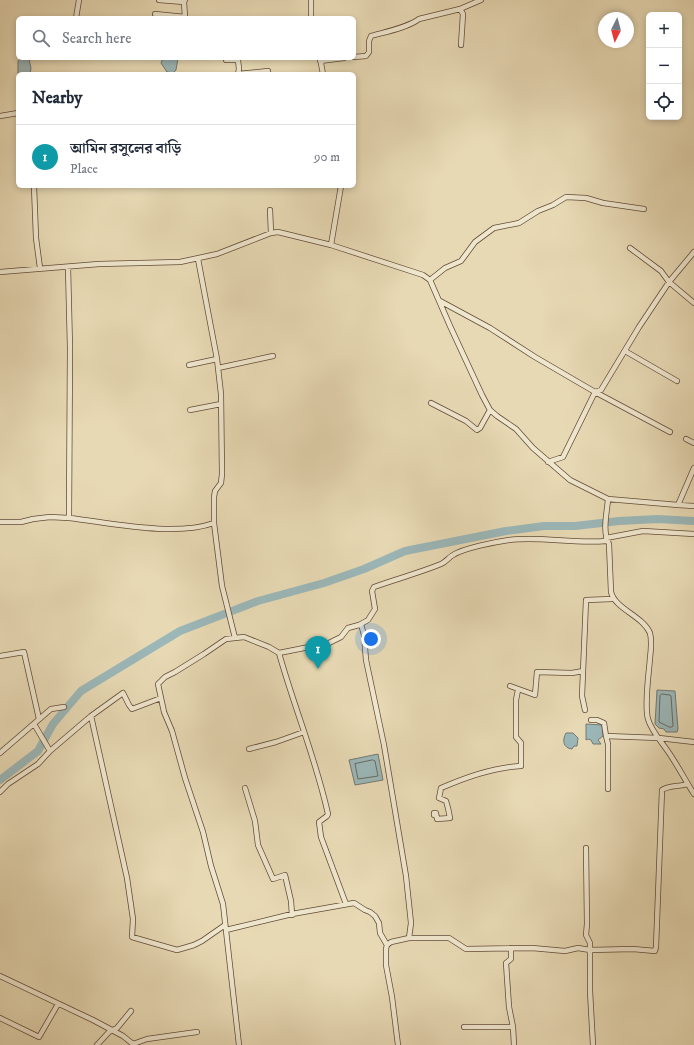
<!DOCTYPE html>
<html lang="en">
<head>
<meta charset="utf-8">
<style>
  body { margin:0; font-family:"IM FELL DW Pica","Noto Serif Bengali",serif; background:#f6f6f7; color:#1f2937 }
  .controls { position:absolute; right:12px; top:12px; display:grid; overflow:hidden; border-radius:6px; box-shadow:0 2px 6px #0003 }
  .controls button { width:36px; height:36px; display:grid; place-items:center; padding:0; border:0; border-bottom:1px solid #e0e1e3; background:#fff; color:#1f2937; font:20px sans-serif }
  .compass { position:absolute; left:598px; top:12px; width:36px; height:36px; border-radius:50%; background:#fff; box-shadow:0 2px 6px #0003; rotate:186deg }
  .you { position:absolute; left:371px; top:639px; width:14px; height:14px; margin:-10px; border:3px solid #fff; border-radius:50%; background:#1a73e8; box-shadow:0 0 0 6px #1a73e833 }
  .badge { display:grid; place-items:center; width:26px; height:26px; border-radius:50%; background:#8f2418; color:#fff; font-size:13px; font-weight:700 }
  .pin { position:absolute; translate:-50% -33px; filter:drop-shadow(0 1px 2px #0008) }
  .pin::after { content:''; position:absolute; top:21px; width:14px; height:12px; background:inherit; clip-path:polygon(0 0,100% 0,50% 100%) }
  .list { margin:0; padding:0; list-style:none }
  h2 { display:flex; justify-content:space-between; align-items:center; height:52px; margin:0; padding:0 16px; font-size:17px }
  h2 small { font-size:13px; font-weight:400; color:#747a83 }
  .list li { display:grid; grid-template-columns:26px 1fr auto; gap:12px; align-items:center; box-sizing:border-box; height:64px; padding:0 16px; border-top:1px solid #e0e1e3 }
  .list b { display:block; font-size:15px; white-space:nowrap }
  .list p { margin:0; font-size:13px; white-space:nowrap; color:#747a83 }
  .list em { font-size:13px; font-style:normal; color:#747a83 }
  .icon { flex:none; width:22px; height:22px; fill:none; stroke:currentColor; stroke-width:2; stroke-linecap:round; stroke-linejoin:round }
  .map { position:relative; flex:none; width:694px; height:1045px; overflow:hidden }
  .search { position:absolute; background:#fff; box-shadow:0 2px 6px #0003; left:16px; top:16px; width:340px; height:44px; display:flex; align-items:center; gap:10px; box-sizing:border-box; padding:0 14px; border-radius:6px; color:#747a83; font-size:15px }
  .panel { position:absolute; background:#fff; box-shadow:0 2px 6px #0003; left:16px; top:72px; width:340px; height:116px; border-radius:6px }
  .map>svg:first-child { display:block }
</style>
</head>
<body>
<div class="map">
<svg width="694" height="1045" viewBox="0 0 694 1045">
  <rect width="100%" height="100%" fill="#e7d9b4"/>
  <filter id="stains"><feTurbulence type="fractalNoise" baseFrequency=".005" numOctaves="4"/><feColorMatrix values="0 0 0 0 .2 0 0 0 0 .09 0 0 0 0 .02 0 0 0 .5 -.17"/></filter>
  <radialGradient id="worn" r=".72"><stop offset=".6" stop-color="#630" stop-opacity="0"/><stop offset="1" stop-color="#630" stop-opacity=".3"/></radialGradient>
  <path fill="#9bb7b8" stroke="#737974" d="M21,58l8,1 2,9 -1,6h-12v4v-17z
    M163,58h15l-2,12 -3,3 -6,-1 -6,-9z
    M657,690l18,1 3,38 -1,3h-11l-2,-3 -5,-1 -4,-4z
    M586,724l16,1 1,11 -5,4 3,4h-8l-2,-4 -3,-1 -2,1z
    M566,733h7l5,5 -1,8h-3l-2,3c-9,-1 -10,-9 -6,-16z
    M378,754l5,26 -28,5 -6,-25z"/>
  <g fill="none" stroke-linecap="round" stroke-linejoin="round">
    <path stroke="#686a62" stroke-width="1" d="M662,694l8,1 1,1 2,30 -1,1h-3l-10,-5 1,-26z
      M373,760l2,1 3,15 -20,3 -3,-15z"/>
    <path stroke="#9bb7b8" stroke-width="8" d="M0,780l38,-29 15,-27 28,-33 99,-60 78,-30 66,-18 40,-14 41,-18 101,-20 38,-5h31l44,-5 39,-2 36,2"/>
    <g stroke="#624b37" stroke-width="6">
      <path id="street" d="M159,0l25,2 1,-2
        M311,0v18
        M460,9l3,5 -2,31
        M155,14l30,3 -1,-15
        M76,18l3,-18
        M354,57l12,-1 3,-4v-11l2,-5c14,-4 36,-8 48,-17l41,-10 21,-9
        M226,58v2h12l1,9 -1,5
        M320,58l3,16
        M320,61l24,-3
        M238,74l30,-3
        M0,116l18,-3
        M34,186l2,52 4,30
        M341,186l-10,59 92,30 7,5 20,46 32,69 8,15 7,6 19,13 17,19 37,32 38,19c-1,14 -6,32 1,45l2,48c4,17 32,24 39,41 2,8 1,17 0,25 -1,15 -6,46 -2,61 3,11 12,21 19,31 10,14 18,30 27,44
        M270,210l1,23
        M630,248l31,23 8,11 25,21
        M198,259l19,100 4,35 1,80 -1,9 -6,8 -1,6v26l8,63 13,52
        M0,272l99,-8 81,-2 37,-8 54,-21 7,-1 53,13
        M430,280l15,-12 16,-7 14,-19 19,-14 25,-5 19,-12 15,-6 13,-8 20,1 17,5 41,6
        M440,301l50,27 45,29 60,35 75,40
        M625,351l52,30
        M189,365l28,-6
        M218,368l55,-12
        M431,403l35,18 11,9 3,-2 10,-18
        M190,410l31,-6
        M686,439l8,4
        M548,462l15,-5 32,-65 6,-2 38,-63 30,-45 25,-30
        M608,499l70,6 16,-37
        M678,505l16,1
        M69,518c43,5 105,19 145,5
        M0,522h21l12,-3 17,-2 19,1 1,-170 -2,-81
        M361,624l3,11 2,25 18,85 22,131 5,47 -2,15 -18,4 -4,3 -1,4v16l6,32 6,48
        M279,653c15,54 37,106 49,161l-1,2 -8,6 2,15 25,67
        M0,656l24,-4 15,67
        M510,686l25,9 2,-23 35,1 11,-2
        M585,710l-3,-14 4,-96 26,-1
        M91,716l36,162 6,41 -1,18 45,13 17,-5 8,-4 23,-16
        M591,720h6l7,3 2,13 53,2 35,4
        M34,724l16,27
        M606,736l2,8v45
        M249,749l27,-7 28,-10
        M0,753l51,-44 13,-2
        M245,788l10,33 3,24 15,34 12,-4 6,26 1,14
        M0,792l8,-8 30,-20 12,-13 41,-35 32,-23 6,12 3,4 29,-11
        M434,815v-2h2l1,6 13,-1 -2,-10 -2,-7 -7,-3 2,-10c25,-11 52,-21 80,-22v-23l-5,-6v-37l2,-10
        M586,848l1,76 -1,11 4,8v48l3,54
        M226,930l66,-16 62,-11 11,7 5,2 5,4 4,7 1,10 7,12
        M409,938h40l17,11 66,-1 33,3 13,-3 12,2 43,-1 22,2 1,-4 6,-157c7,-5 17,-3 25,-6
        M511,948v11l-5,4 3,44 4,20 1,18
        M0,976l93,44 30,16 10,8 14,-5 50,-7
        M0,1018l39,19 19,-33
        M464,1027h49
        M97,1045l12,-13 8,-4 14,-17
        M239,1045l-16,-141 -12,-38 -8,-34 -18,-54 -13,-47 -8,-19 -6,-28 7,-7 10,-5 29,-18 22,-15 18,-2 25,10 10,6 50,-10 12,-6 7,-9 11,-3 9,-5 7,-11 -3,-18 2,-4c22,-8 45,-14 67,-23 5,-2 7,-6 12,-9 11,-7 42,-13 56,-15 32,-4 64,4 97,1v-3l37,-7 51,3"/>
    </g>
    <use href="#street" stroke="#efe6ce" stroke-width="4.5"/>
  </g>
  <rect width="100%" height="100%" filter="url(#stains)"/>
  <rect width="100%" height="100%" fill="url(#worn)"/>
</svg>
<div class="controls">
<button>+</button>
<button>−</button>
<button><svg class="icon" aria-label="locate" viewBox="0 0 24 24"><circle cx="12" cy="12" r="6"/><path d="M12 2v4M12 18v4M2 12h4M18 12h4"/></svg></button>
</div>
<svg class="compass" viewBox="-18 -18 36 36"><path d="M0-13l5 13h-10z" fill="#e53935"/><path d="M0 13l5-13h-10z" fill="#747a83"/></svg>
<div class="you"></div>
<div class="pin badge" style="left:318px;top:669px;background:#0f9aa8">1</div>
<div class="search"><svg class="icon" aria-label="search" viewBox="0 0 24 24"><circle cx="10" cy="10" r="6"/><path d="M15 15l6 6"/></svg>Search here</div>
<section class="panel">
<h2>Nearby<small></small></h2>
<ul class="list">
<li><span class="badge" style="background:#0f9aa8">1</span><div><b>আমিন রসুলের বাড়ি</b><p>Place</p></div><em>90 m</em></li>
</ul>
</section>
</div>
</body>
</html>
